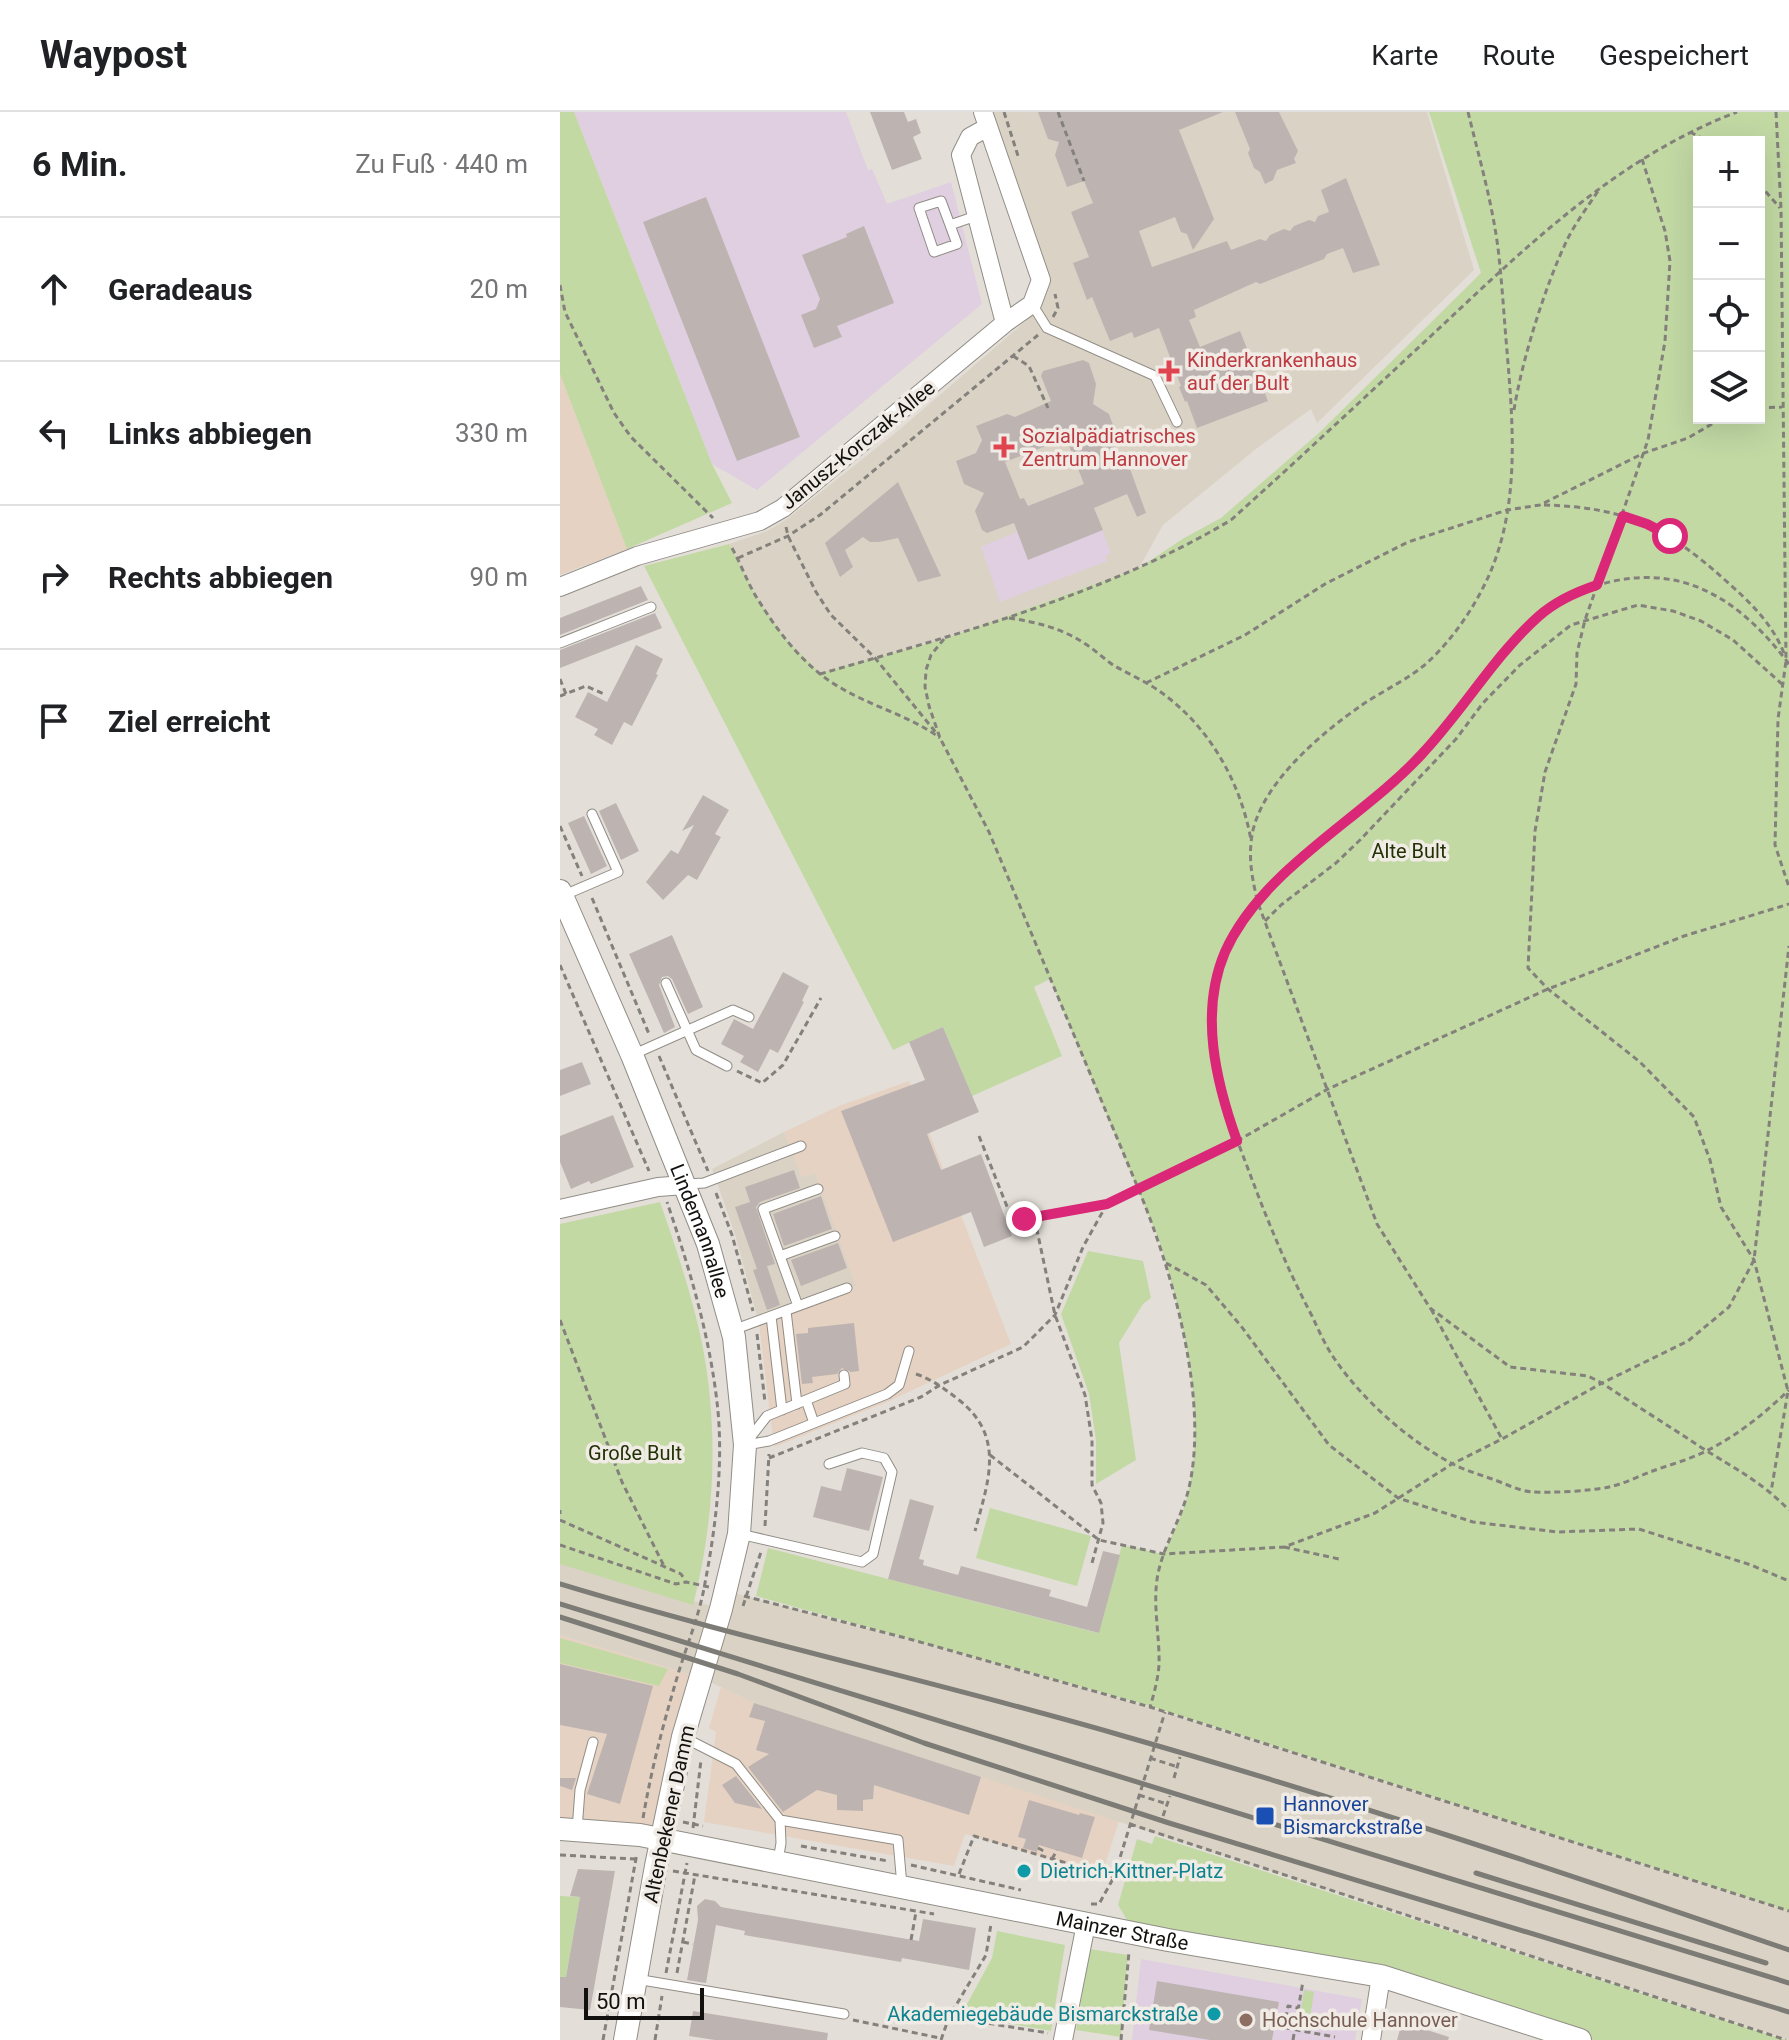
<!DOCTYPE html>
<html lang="de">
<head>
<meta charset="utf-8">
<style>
  body { margin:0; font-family:Roboto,sans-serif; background:#f6f6f6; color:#202124 }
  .controls { position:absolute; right:24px; top:24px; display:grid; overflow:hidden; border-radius:0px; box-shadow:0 8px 32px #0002 }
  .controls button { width:72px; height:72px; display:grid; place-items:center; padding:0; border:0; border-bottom:2px solid #e0e0e0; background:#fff; color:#202124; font:40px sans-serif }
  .scale { position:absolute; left:24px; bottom:20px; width:120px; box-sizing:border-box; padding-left:8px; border:4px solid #12110f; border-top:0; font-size:22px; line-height:28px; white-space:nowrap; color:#12110f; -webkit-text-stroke:6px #f0ece5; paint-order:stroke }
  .stop { position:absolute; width:24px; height:24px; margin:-18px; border:6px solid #db2777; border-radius:50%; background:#fff }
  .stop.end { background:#db2777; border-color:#fff; box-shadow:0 2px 8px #0008 }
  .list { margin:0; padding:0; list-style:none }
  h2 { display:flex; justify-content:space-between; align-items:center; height:104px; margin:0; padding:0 32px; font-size:34px }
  h2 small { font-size:26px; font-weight:400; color:#757577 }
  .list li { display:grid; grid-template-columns:52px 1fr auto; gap:24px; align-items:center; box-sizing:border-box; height:144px; padding:0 32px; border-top:2px solid #e0e0e0 }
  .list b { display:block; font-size:30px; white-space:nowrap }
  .list em { font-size:26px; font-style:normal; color:#757577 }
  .icon { flex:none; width:44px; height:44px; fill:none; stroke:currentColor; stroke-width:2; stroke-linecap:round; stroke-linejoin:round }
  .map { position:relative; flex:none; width:1229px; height:1928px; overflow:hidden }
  header { display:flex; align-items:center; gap:48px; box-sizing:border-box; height:112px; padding:0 40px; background:#fff; border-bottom:2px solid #e0e0e0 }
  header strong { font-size:38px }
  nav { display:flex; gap:44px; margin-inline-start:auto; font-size:28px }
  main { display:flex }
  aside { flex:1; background:#fff }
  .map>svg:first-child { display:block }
</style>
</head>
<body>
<header>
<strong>Waypost</strong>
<nav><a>Karte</a><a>Route</a><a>Gespeichert</a></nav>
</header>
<main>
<aside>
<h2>6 Min.<small>Zu Fuß · 440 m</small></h2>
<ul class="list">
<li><svg class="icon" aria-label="ahead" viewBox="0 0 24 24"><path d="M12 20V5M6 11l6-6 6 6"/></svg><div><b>Geradeaus</b></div><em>20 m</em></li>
<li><svg class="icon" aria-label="left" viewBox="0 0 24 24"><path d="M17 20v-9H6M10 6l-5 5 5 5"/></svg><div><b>Links abbiegen</b></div><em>330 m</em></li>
<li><svg class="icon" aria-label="right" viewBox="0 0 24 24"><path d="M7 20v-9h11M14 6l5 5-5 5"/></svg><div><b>Rechts abbiegen</b></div><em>90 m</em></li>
<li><svg class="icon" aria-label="arrive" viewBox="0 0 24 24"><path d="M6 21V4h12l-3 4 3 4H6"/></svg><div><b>Ziel erreicht</b></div></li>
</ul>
</aside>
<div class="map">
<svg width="1229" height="1928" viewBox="0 0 1229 1928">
  <rect width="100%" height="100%" fill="#e3dfd8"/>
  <path fill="#e5d2c2" d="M0,262l67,175 -67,26z
    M349,969l102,263 -124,58 -113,45 -15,-123 73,-101 -17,-49 -13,5 -18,-47 55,-26z
    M0,1523l142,43 -41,163 -101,-12z
    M161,1575l33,16 365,118 -17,53 -137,-40 -11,32 -250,-44 12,-90 -7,-4z"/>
  <path fill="#dad3c5" d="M433,0h434l47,158 -157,153 -6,-14 -55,40 -93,76 -24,43 -195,71 -124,35 -36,-37 -28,-41 -27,-52 38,-13 20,-12 112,-89 136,-117 14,-36z
    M224,1020l18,46 13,-5 41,113 -97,38 -24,-90 -23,-65z
    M0,1448l161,49 5,-18 187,49 237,67 639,204v129l-1035,-337 -52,-25 -142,-43z"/>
  <path fill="#e0cfe0" d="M14,0h272l22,58 4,-1 15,35 64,-22 31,122 -225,186 -45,-26z
    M516,375l4,10 12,5 19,51 -6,3 2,5 -107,41 -19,-55 36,-15 -5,-12 16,-14z
    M581,1847l221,40 -7,41h-223z"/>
  <path fill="#c2d9a4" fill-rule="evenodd" d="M0,0h14l138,352 20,39 -105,46 -67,-175z
    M869,0h360v1799l-639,-205 -394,-110 12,-48 330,85 24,-88 41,9c9,-19 19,-37 24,-57 21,-82 -4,-178 -28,-257l-109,-261 -16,8 28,69 -90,40 -29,-69 -50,23 -249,-484 85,-22 27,52 28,41 36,36 124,-34 195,-71 45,-30 37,-20 99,-86 161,-159zM1139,30h60v276h-60z
    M100,1090c16,46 32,93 42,141 17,86 13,178 -9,262l-133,-41v-340z
    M528,1139l55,10 8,37 -8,6 -24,39 17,117 -40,24v-44l-7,-46 -28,-80z
    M430,1396l101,28 -14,50 -101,-28z
    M0,1526l108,31 -9,17 -99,-23z
    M595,1724l631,204h-196l-460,-115 -12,-20 19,-66 15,5z
    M0,1784l20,1 -14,80h-6z
    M437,1819l68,14 -14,86 -90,-16 31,-57z
    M530,1837l38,6 -7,82 -45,-7z
    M744,1878l10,2 -6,38 -10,-2z"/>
  <path fill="#bdb4b2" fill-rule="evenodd" d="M310,0h34l4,10 8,-3 5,14 -8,4 9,22 -30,11z
    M478,0h185l-44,18 35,89 -21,31 -6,-16 -6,-2 -6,-15 -36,14 13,36 75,-26 4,9 29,-11 6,2 4,-6 14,-6 6,2 4,-5 15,-6 6,2 3,-6 11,-4 -8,-22 25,-12 34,87 -27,8 -10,-25 -16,6 -3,5 -64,25 -4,-2 -62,28 2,7 -7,3 11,27 40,-16 28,70 -71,27 -10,-27 -2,1 -6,-15 2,-1 -22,-58 -25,10 -2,-6 -22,9 -18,-44 -5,3 -14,-37 16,-6 -18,-45 22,-9 -9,-22 -17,6 -12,-32 4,-13 -11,-3z
    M675,0h44l19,39 -4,8 2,4 -19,7 -4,10 -8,4 -5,-12 -6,-4 -6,-15 2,-4z
    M146,85l94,240 -63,24 -94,-239z
    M304,114l30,77 -57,23 5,11 -28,11 -13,-33 15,-6 4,-10 -18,-44 45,-18 -1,-3z
    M523,248l6,3 7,21 -3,20 16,10 8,22 -9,34 17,-7 4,3 17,47 -9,4 -10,-23 -33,14 9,22 -75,30 -14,-37 -27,10 -5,-3 -7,-19 9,-18 -20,-9 -8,-23 20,-8 6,-13 -6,-14 31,-12 8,3 36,-16 -10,-25 2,-5zM506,326l18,46 -56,22 -4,-8 -4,1 -15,-37z
    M338,370l43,94 -23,6 -20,-44 -19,4h-9l-7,-5 -18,13 8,17 -13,10 -15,-34z
    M81,474l7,14 -88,35v-17z
    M95,501l7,15 -102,40v-18z
    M76,533l27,14 -7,15 2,1 -26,51 -8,-4 -12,23 -18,-10 4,-6 -23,-12 13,-25 19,10z
    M143,683l26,15 -14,24 6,3 -24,43 -9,-5 -25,25 -17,-18 25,-32 7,4 16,-29 -12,6z
    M56,691l23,48 -18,9 -22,-49z
    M24,704l23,50 -16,8 -23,-51z
    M112,823l31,72 -15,7 -16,-35 -4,-3 -6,1 -3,8 16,42 -11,6 -35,-79z
    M223,860l26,14 -7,15 2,1 -26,51 -8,-4 -12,23 -18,-10 4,-6 -23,-12 13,-25 19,10z
    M383,915l36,85 -52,22 14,36 40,-16 31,82 -28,11 -13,-35 -78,30 -52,-131 84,-31 -16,-38z
    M22,950l9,22 -31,12v-26z
    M53,1003l21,52 -43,17 -2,-3 -18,8 -11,-27v-26z
    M234,1058l6,18 -40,14 -4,5 19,57 -8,2 13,39 -13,5 -14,-40 4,-1 -22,-62 15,-5 -5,-15z
    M261,1084l11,33 -48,17 -11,-32z
    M278,1131l9,25 -46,18 -10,-26z
    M294,1211l5,48 -8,1 -9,-4 -5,6 -25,3 1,6 -11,1 -6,-50 12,-1v-5z
    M287,1356l36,9 -14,54 -56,-14 8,-31 20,5z
    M350,1387l24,7 -15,53 5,1 -1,5 35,10 3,-9 90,24 -2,6 38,11 16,-56 17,4 -21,78 -211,-54z
    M0,1552l93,22 -33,118 -33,-10 20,-60 -47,-9z
    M194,1591l227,74 -12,38 -95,-30 -1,14 -10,1v11l-26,-1v-15l-20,-5 -34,22 -35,-45 21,-13 -13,-4 9,-29 -16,-4z
    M176,1664l26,33 -27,-6 -13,-18z
    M0,1666h16l-4,12 -12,-4z
    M469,1688l50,15 1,-2 15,4 -13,41 -43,-13 -2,7 -14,-4 3,-9 -8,-2z
    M18,1757l37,2 -25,139 -30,-3v-30h6l14,-80 -10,-1z
    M145,1787l10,2 6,6 198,34 4,-22 53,9 -7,42 -67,-12 -1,4 -157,-27 1,-4 -29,-6 -10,58 -19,-3 11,-60 -1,-14z
    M597,1869l122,21 -7,38h-62l-61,-10z
    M133,1899l135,22 -1,7h-112l-26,-4z
    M842,1910l47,15 -1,3h-51z"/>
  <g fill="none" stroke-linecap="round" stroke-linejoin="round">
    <g stroke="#918d86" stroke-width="11">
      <path id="service" d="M390,113l7,19 -23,8 -15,-44 22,-7 9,24 26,-9
        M472,192l15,24 108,48 22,46
        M0,531l91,-36
        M2,784l56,-24 -26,-58
        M106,871l30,67 31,16
        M72,943l101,-45 16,7
        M127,1072l17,-1 97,-37
        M220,1144l55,-20
        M238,1194l-35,-97 55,-20
        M226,1199l11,93
        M211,1204l11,94
        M173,1218l114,-42
        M246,1288l8,23
        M189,1327l18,-23 78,-32 -1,-9
        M186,1333l23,-4 118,-47 12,-9 10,-34
        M180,1422l122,28 11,-8 19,-82 -8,-14 -22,-5 -33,11
        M123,1625l53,27 44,56 1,23 -3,18
        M220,1708l118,20 4,46
        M17,1718l3,-40 13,-48
        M76,1867l208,35"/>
    </g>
    <g stroke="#918d86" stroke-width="20">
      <path id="minor" d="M428,15l-18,10 -9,18 44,168
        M0,475l77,-31 123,-35 23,-13 222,-185 27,-19 9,-24 -58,-168
        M0,1097l98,-22 27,-2
        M503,1928l23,-116
        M811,1928l10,-64"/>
    </g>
    <g stroke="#918d86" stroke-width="24">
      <g id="tertiary">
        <path id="s1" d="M0,779l72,164 76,189 26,93 11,108 -6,89 -18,75 -38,128 -27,129 -31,174"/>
        <path id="s2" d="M0,1717l80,6 528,105 213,36 199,64"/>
      </g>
    </g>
    <path stroke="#84817c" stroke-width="3" stroke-dasharray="6 4" stroke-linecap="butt" d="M444,0l15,47
      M498,0l26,69
      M908,0c11,45 24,90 30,136 4,34 6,69 9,103 6,73 13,152 -17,222 -14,32 -36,65 -62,89 -19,17 -44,28 -66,43 -42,29 -107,83 -111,138 -2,20 2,40 7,60l119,321 53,84 80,59 78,9 14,7 86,-42 41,-34 25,-47 35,-314
      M1216,0l5,97 5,452 -8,58 -3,126 14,42
      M1130,20l19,10
      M1082,47l23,72 5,30 -5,80 -17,99 -63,180 -8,33 -1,31 -31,88 -10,59 -7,137 20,21 92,73 54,55 16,43 11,47 33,53 34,131 -17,101
      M1199,72l21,24
      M0,173l5,27 49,101 17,24 82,81
      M493,205l5,-9 -3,-14
      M453,244l16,10 19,42
      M1199,296l23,-1
      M954,298c8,-50 31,-124 53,-170 9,-18 22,-35 33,-52
      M984,393c81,2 122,22 181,75 25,22 49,45 60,76
      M226,415l2,9 28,56 15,23 44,43 63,77
      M172,436c9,16 15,34 25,50 21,34 48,70 84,90 32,19 69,28 99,50
      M178,446l50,-22 32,-21 218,-180
      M449,506c27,4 52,10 75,25 10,6 19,15 29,22 17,10 37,18 53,31 45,34 75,88 85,144
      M384,527l-13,16 -5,15 -1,17 4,19 11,32 49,94 149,356c34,82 70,207 52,295 -6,32 -26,60 -32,91 -6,29 2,62 1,91 -1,14 -5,29 -9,42
      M1229,552c-44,-58 -98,-99 -175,-83 -28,6 -55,17 -76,37 -47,43 -76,101 -123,144 -70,63 -181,131 -200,228 -14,68 18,138 41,200 17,44 34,84 56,126 7,15 14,31 24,45 28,40 72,79 115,102 13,7 27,11 41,16 12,4 27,12 40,13 19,1 59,-1 77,-5 14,-3 28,-10 41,-15 18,-7 39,-12 56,-21 31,-15 59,-38 83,-61
      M260,562c138,-40 287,-80 411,-154 68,-61 134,-123 201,-185 93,-87 184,-177 305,-223
      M0,567l6,15
      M586,571l99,-48 80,-51 83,-42 99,-32 33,-5 104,-52 44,-15 34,-20
      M0,584l26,-10 20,9
      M0,714l22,50
      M32,786l57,136
      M705,809l16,-16 55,-42 24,-23 96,-101 27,-36 37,-38 51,-40 67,-20 35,6 28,10 32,19 50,45
      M0,853l89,206
      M99,944l49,115
      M177,959l25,12 21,-18 38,-67
      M419,1024l29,73c9,9 15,10 26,7l21,99 30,80 7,45v45l9,18 2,20 -11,40
      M156,1081l16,42 21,76
      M476,1103l71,-11
      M606,1151l40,22 35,41 88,119 69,53 75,24 85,10 81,-3 112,36 38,16
      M871,1197l71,130
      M0,1208l62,162 42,84
      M197,1222l8,68
      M356,1262c17,6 29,15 43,26 47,37 29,82 16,131
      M430,1343l109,85 65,14 120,-7 91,-34 77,-49 50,-25 100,-56c33,22 67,43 100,65 35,22 57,32 87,62
      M209,1346l152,-61 19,-12 83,-38 32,-32 28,-68 24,-43 130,-63 91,-52 220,-100 136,-53 105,-32
      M0,1398v4
      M0,1408l121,54 4,6
      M205,1414l4,-72
      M0,1433l116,39 10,-2 23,5
      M724,1435l55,12
      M184,1484l169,44 237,67 639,204
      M183,1494l19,-57
      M590,1646l28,9
      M614,1666l6,-21
      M579,1683l28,9
      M603,1704l7,-20
      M83,1706c9,-52 21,-97 36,-147 9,-29 21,-58 26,-88 11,-57 19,-123 12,-181 -8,-69 -28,-135 -50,-200
      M123,1710l20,4
      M570,1712l656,216
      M133,1716l8,-68
      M241,1734l87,15
      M478,1736l4,2 -2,5
      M0,1743l75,4
      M492,1747l5,-9
      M351,1753l110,25
      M113,1759l261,43
      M399,1762l15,-38 140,41
      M531,1792h8l15,-27 51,-165
      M351,1828l5,-28
      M123,1830l10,2
      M106,1861l21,-110
      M117,1861l18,-98
      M389,1905l99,16
      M293,1908l87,18
      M715,1914l60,11
      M724,1916l4,-22 10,2
      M43,1928l34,-187
      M95,1928l7,-44
      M381,1928l8,-23 37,-62 5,-31
      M561,1928l8,-88
      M733,1928l10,-59"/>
    <use href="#service" stroke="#fff" stroke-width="9"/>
    <use href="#minor" stroke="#fff" stroke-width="18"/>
    <use href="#tertiary" stroke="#fff" stroke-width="22"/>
    <path stroke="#7d7b76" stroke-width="5" d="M0,1472c185,56 374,97 560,151 225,64 448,139 669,215
      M0,1492l1229,379
      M0,1505l178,57 186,69 245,80 620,189
      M916,1761l290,90"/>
  </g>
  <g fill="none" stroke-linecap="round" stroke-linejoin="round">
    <path stroke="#db2777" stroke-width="10" d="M464,1107l83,-15 130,-63c-21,-59 -38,-128 -12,-189 37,-83 136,-132 196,-197 42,-44 73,-99 118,-139 17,-15 37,-24 58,-31l26,-69 24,8 23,12"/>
  </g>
  <g fill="#e0444e" stroke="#f0ece5" stroke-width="3">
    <path d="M605 247h8v8h8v8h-8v8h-8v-8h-8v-8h8z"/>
    <path d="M440 323h8v8h8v8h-8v8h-8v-8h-8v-8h8z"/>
  </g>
  <rect fill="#1a4fb4" stroke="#f0ece5" stroke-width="3" x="695" y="1694" width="20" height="20" rx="4"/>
  <g fill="#0f9aa8" stroke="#f0ece5" stroke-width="3">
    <circle cx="464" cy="1759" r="8"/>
    <circle cx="654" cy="1902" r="8"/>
  </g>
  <circle fill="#8d6e63" stroke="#f0ece5" stroke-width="3" cx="686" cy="1908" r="8"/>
  <g text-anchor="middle" stroke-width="7" stroke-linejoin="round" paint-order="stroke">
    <g font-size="20" fill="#be3a42" stroke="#f0ece5" text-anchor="start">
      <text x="627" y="255">Kinderkrankenhaus<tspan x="627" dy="23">auf der Bult</tspan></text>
      <text x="462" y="331">Sozialpädiatrisches<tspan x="462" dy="23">Zentrum Hannover</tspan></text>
    </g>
    <g font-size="20" fill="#12110f" stroke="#f0ece5">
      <text transform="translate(298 333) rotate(-39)" y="7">Janusz-Korczak-Allee</text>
      <text dy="7" stroke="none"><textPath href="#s1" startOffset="368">Lindemannallee</textPath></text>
      <text transform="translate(109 1702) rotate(-78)" y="7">Altenbekener Damm</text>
      <text dy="7" stroke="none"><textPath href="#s2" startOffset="572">Mainzer Straße</textPath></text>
    </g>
    <g font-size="20" fill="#223205" stroke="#f0ece5">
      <text x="849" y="746">Alte Bult</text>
      <text x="75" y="1348">Große Bult</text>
    </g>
    <g font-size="20" fill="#164399" stroke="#f0ece5" text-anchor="start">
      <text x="723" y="1699">Hannover<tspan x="723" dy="23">Bismarckstraße</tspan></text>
    </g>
    <g font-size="20" fill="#0d838f" stroke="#f0ece5" text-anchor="start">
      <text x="480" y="1766">Dietrich-Kittner-Platz</text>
      <text x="638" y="1909" text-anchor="end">Akademiegebäude Bismarckstraße</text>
    </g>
    <g font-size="20" fill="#785e54" stroke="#f0ece5" text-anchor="start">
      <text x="702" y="1915">Hochschule Hannover</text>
    </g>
  </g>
</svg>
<div class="controls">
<button>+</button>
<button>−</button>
<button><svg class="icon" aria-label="locate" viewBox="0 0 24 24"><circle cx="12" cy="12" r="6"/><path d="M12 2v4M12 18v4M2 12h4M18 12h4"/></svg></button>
<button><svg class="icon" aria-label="layers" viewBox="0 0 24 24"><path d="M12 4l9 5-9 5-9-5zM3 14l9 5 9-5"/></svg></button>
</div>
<div class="scale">50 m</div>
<div class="stop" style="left:1110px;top:424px"></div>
<div class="stop end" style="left:464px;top:1107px"></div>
</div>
</main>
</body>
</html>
